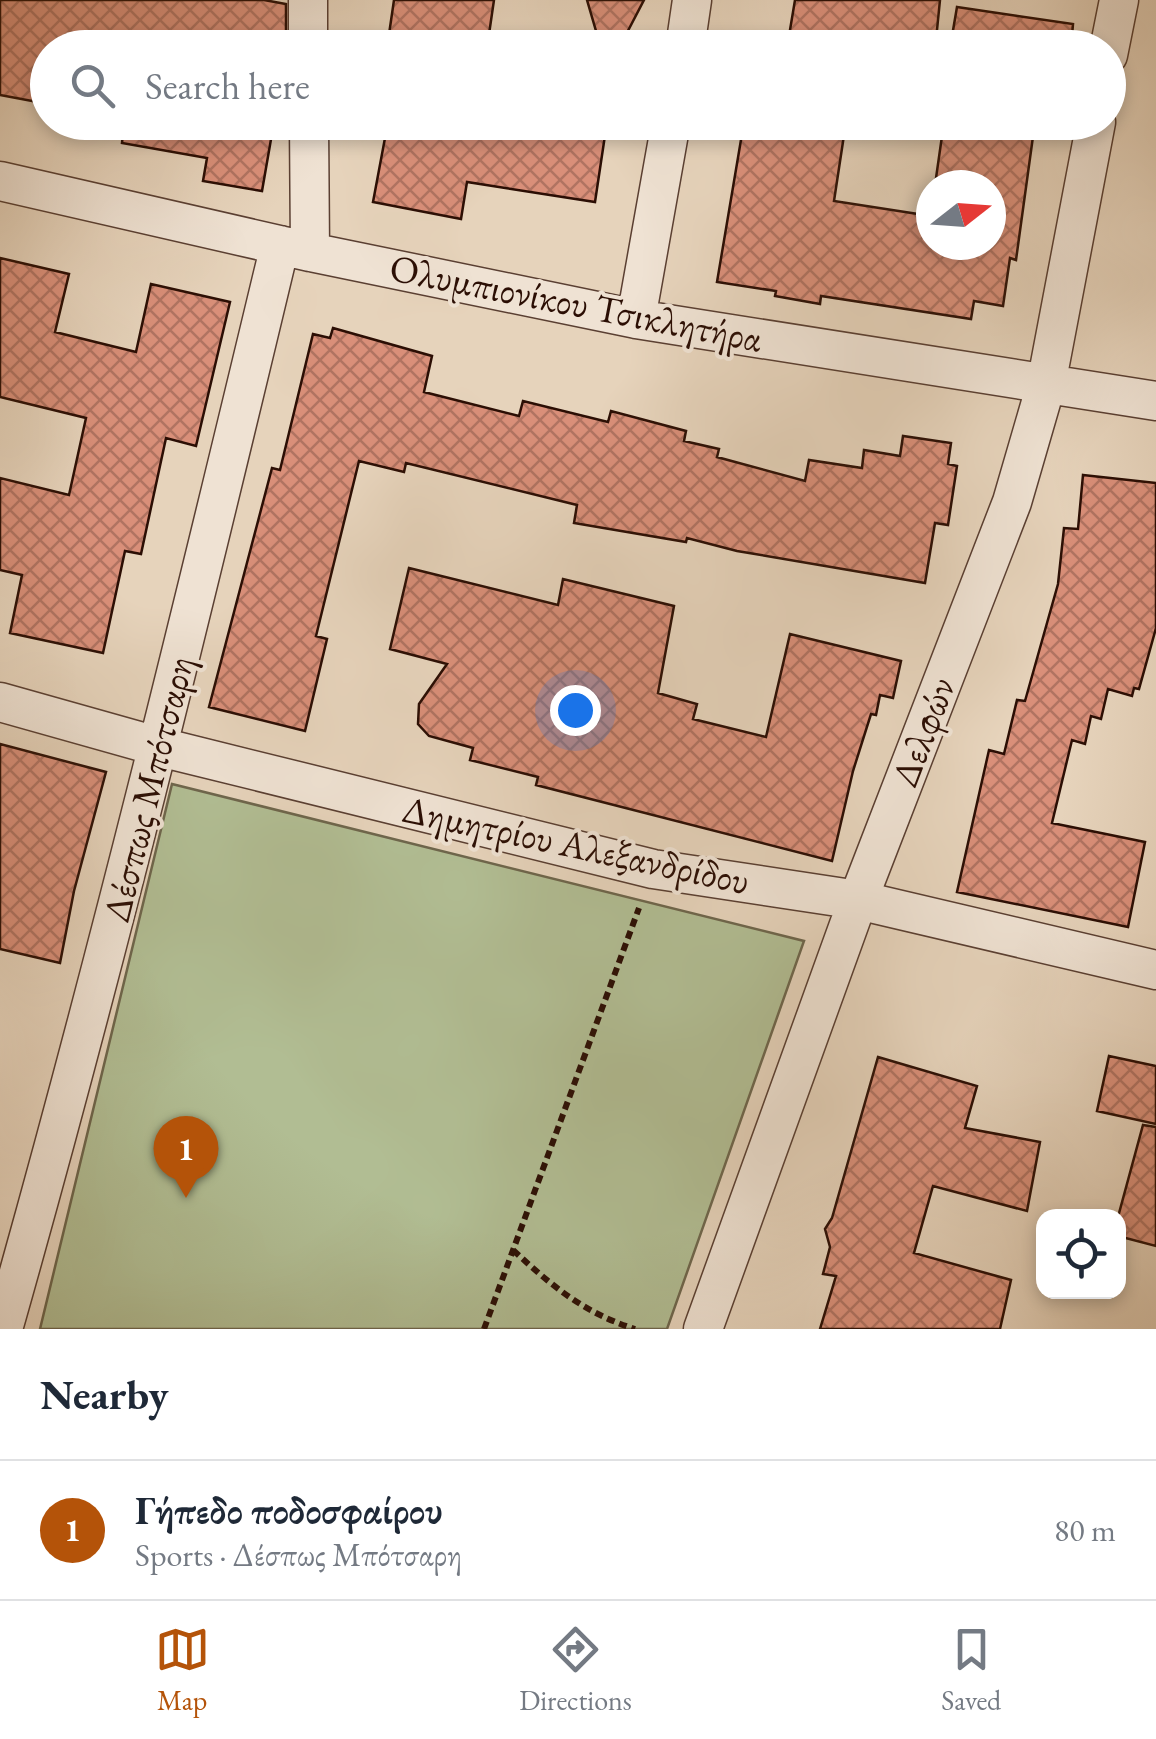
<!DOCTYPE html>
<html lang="en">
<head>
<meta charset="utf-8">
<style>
  body { margin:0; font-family:"EB Garamond",serif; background:#f6f6f7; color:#1f2937 }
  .controls { position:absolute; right:30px; bottom:30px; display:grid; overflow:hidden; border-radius:20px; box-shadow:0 5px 15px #0003 }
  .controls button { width:90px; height:90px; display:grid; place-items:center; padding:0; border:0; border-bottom:2px solid #e0e1e3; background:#fff; color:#1f2937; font:50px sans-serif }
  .compass { position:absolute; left:916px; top:170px; width:90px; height:90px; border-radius:50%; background:#fff; box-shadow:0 5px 15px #0003; rotate:73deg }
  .you { position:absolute; left:575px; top:710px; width:35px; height:35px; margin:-25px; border:8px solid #fff; border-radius:50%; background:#1a73e8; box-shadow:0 0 0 15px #1a73e833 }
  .badge { display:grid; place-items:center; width:65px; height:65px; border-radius:50%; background:#b45309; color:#fff; font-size:32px; font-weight:700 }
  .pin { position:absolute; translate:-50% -82px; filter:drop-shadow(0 2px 5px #0008) }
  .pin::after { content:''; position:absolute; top:52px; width:35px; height:30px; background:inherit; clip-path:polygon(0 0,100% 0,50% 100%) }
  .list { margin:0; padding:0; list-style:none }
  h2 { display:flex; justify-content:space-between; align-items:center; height:130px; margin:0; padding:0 40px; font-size:42px }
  h2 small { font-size:32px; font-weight:400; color:#747a83 }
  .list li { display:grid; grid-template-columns:65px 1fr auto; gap:30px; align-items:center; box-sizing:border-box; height:140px; padding:0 40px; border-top:2px solid #e0e1e3 }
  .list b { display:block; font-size:38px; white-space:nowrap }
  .list p { margin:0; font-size:32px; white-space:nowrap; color:#747a83 }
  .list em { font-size:32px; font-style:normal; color:#747a83 }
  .icon { flex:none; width:55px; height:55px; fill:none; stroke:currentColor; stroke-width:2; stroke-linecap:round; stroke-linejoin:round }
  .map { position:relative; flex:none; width:1156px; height:1329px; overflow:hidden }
  .search { position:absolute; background:#fff; box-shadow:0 5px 15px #0003; left:30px; right:30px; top:30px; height:110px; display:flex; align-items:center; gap:25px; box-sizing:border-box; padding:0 35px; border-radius:55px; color:#747a83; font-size:38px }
  .sheet { height:270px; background:#fff }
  nav { display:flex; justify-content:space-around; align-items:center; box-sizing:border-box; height:140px; border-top:2px solid #e0e1e3; background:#fff; font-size:28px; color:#747a83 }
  nav a { display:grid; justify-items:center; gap:5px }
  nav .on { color:#b45309 }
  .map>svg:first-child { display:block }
</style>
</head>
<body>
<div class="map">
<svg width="1156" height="1329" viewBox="0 0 1156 1329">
  <defs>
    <pattern id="building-cross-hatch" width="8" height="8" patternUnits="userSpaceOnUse" patternTransform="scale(2.5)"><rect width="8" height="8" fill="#d98f79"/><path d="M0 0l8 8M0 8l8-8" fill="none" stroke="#b07361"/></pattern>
  </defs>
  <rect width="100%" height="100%" fill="#e6d3bb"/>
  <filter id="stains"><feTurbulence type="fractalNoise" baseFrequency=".002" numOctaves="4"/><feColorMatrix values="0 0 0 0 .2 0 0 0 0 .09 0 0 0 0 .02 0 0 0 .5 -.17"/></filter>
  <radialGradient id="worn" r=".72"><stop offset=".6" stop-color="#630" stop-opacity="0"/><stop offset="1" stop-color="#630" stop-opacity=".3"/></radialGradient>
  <path fill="#b1bd93" stroke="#6e664c" stroke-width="2.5" d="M172,784l632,157 -137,388h-627z"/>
  <path fill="url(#building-cross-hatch)" stroke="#2b0e04" stroke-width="2.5" d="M0,0h264l22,4v44h-238v56l-48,-9z
    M394,0h100l-7,48h-100z
    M587,0h57l-25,48h-18z
    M795,0h145l-4,40 -77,-8 -3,16h-69z
    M957,7l116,17 -2,24h-121z
    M124,122h150l-12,69 -59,-10 4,-23 -85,-15z
    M388,122h219l-12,80 -128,-20 -6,37 -88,-17z
    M744,122h102l-12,79 97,15v-3v32h60v-60h-56l9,-63h91l-19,138 -6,-2 -7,48 -29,-5 -3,18 -150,-23 -1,8 -45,-8 1,-5 -59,-9z
    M0,258l69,16 -14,58 81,20 15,-68 79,18 -34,144 -30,-8 -25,116 -16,-3 -22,102 -93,-20 12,-58 -22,-5v-92l69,17 17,-77 -86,-21z
    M333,328l99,28 -8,36 95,24 4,-15 85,21 3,-11 75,20 -2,10 35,8 -2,8 88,24 4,-21 53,8 2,-18 36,6 3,-20 48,7 -3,21 9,2 -9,59 -13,-2 -10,60 -188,-32 -50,-13 -1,4 -112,-19 3,-18 -171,-42 -2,9 -45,-11 -43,175 11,3 -22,92 -96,-24 63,-239 8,2 33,-136 17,4z
    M1083,475l73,8v145l-17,61 -5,-1 -2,8 -24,-7 -7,30 -10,-3 -6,28 -13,-4 -20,83 93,19 -17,85 -171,-35 32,-142 15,4 13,-54 8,1 33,-117 6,-56 14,1z
    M409,568l149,37 5,-26 111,27 -16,87 39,11 -4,15 73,18 24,-103 111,27 -8,37 -13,-3 -4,20 -5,-1 -18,57 -21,90 -296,-76 2,-8 -68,-17 3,-12 -44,-12 -11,-12 1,-20 28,-40 -57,-15z
    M0,744l106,28 -32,119 -14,72 -60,-14z
    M1109,1056l47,10v58l-59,-13z
    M878,1057l99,29 -12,42 75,14 -13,69 -94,-25 -19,67 97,27 -11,49h-180l16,-53 -13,-2 7,-27 -5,-18 7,-11z
    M1143,1125l13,2v119l-38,-10v-19z"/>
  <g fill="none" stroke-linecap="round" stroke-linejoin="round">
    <g stroke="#5a3f32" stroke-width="41">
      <path id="street" d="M308,0v48
        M685,48l7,-48
        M1108,55l11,-55
        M309,122l1,130
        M0,181l310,71 326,67 520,82
        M636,319l35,-197
        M0,702l160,45 493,122 205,31 298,70
        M3,1329c102,-359 190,-721 277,-1084
        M703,1329l155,-429 154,-398 34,-117 50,-263"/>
    </g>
    <path stroke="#2b0e04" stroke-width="6" stroke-dasharray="8 5" stroke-linecap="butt" d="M513,1250c39,36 71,63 122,79
      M484,1329l155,-421"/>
    <use href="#street" stroke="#efe2d3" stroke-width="38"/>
  </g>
  <g text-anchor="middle" stroke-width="8" stroke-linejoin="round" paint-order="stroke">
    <g font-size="38" fill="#2b0e04" stroke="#efe2d3">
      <text transform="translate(576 303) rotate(11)" y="13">Ολυμπιονίκου Τσικλητήρα</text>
      <text transform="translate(923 732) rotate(-69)" y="13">Δελφών</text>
      <text transform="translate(148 789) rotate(-76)" y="13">Δέσπως Μπότσαρη</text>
      <text transform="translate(576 845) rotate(12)" y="13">Δημητρίου Αλεξανδρίδου</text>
    </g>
  </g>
  <rect width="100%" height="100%" filter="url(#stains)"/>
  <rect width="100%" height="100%" fill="url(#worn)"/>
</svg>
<div class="controls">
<button><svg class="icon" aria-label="locate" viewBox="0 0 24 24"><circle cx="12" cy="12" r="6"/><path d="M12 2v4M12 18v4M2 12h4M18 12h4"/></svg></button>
</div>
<svg class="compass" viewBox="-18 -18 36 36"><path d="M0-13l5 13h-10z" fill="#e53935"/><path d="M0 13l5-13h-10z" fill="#747a83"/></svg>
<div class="you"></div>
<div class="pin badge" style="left:186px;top:1198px">1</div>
<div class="search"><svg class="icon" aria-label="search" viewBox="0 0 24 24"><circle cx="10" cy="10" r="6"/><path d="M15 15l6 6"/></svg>Search here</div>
</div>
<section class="sheet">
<h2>Nearby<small></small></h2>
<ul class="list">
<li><span class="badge">1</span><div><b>Γήπεδο ποδοσφαίρου</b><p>Sports · Δέσπως Μπότσαρη</p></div><em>80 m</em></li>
</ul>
</section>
<nav>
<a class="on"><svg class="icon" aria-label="map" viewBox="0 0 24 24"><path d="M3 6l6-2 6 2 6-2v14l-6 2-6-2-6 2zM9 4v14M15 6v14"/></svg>Map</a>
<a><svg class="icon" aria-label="directions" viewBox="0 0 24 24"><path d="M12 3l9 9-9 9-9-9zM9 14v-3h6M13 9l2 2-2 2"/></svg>Directions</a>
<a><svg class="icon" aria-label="saved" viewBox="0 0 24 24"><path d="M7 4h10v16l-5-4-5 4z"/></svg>Saved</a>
</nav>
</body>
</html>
